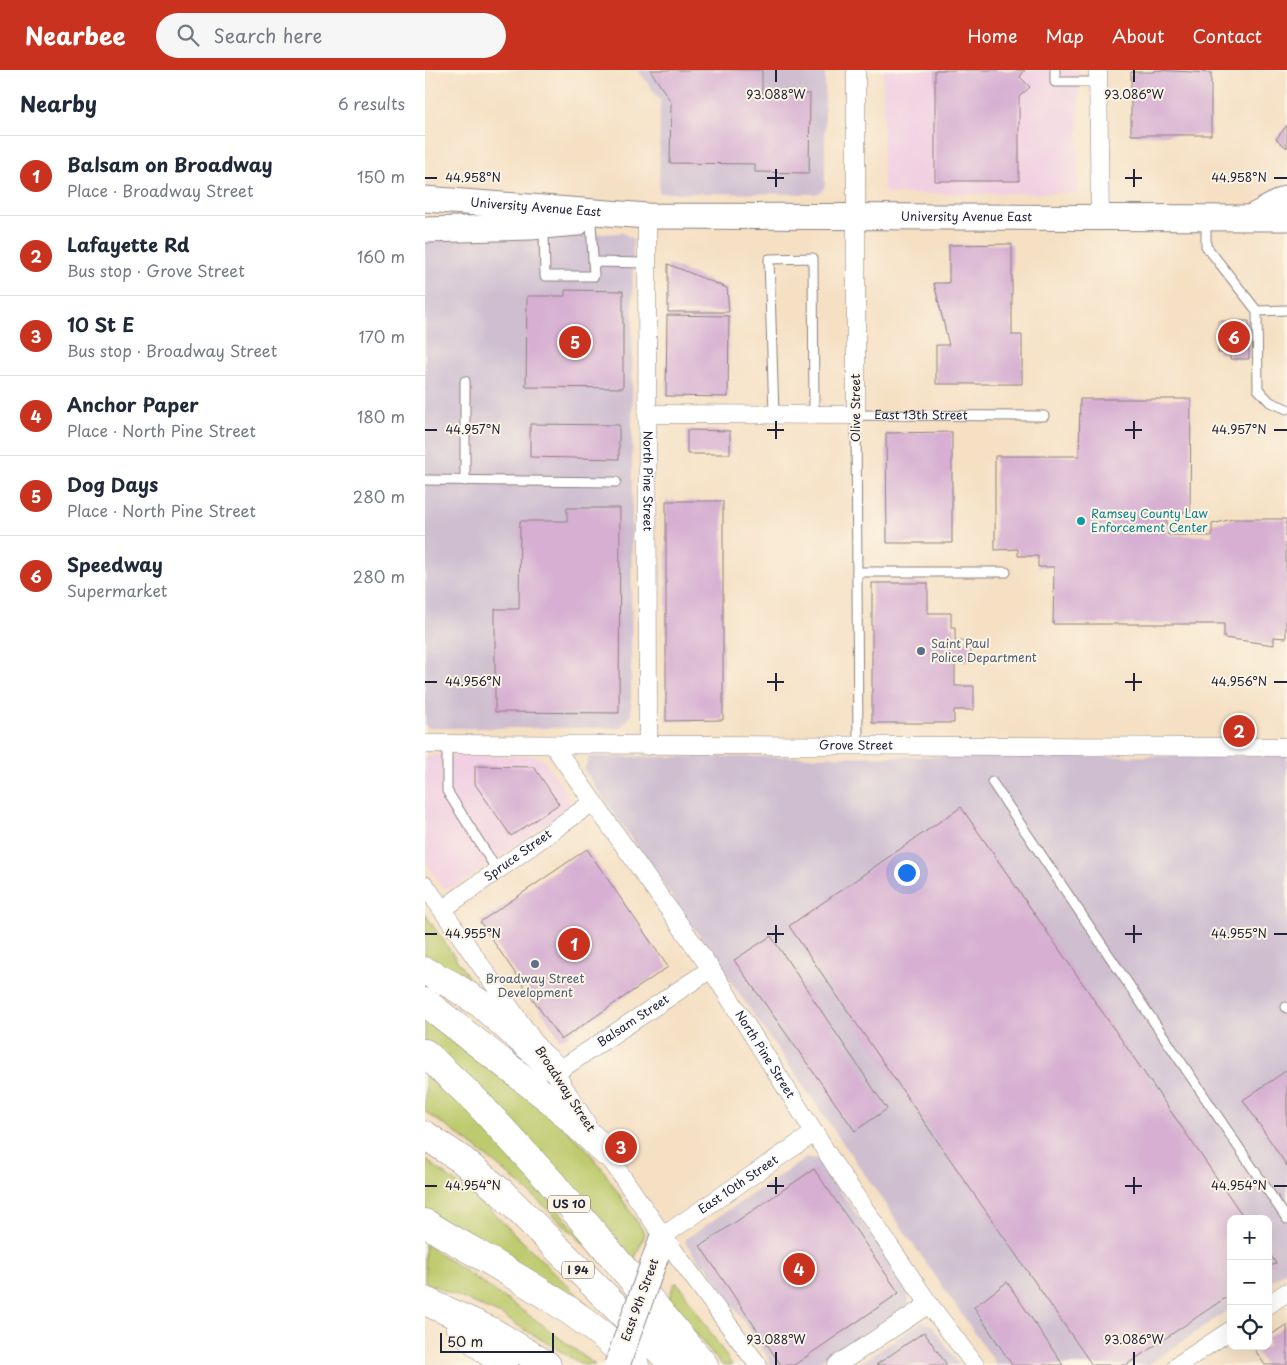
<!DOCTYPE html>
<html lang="en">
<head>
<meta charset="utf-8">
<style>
  body { margin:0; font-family:"Playpen Sans",sans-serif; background:#f6f6f7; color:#1f2937 }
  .controls { position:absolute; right:15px; bottom:15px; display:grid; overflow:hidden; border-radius:10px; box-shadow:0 5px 20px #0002 }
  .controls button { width:45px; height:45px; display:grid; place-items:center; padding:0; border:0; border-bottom:1px solid #e0e1e3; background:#fff; color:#1f2937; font:25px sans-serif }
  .scale { position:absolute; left:15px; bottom:12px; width:114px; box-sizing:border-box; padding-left:5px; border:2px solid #22223b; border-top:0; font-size:14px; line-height:18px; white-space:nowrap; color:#22223b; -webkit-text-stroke:4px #fcf5e5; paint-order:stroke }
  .you { position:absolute; left:481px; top:802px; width:18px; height:18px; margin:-12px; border:4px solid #fff; border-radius:50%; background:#1a73e8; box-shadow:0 0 0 8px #1a73e833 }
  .badge { display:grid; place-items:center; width:32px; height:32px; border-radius:50%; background:#c8321e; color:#fff; font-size:16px; font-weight:700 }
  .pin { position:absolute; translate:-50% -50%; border:2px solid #fff; box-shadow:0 1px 5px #0006 }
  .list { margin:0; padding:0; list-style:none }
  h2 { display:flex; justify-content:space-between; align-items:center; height:65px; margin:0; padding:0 20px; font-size:21px }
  h2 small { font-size:16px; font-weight:400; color:#747a83 }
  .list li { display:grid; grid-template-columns:32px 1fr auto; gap:15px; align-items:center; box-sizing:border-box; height:80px; padding:0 20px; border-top:1px solid #e0e1e3 }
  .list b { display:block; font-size:19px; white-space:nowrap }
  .list p { margin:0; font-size:16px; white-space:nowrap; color:#747a83 }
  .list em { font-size:16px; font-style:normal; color:#747a83 }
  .icon { flex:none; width:28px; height:28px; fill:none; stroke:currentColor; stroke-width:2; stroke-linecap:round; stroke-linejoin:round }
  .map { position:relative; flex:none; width:862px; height:1295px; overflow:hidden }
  header { display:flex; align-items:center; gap:30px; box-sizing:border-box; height:70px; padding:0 25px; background:#c8321e; color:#fff }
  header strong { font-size:24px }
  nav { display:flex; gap:28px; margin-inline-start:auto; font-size:18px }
  .search { width:350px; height:45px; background:#f6f6f7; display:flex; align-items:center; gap:12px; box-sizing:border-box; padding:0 18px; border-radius:28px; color:#747a83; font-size:19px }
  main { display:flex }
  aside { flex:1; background:#fff }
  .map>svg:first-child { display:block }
</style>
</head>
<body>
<header>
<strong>Nearbee</strong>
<div class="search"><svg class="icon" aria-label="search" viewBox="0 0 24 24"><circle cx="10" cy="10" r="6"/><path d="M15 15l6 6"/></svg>Search here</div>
<nav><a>Home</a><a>Map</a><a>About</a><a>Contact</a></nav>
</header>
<main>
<aside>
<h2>Nearby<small>6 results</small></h2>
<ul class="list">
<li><span class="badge">1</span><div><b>Balsam on Broadway</b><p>Place · Broadway Street</p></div><em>150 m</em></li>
<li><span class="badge">2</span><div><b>Lafayette Rd</b><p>Bus stop · Grove Street</p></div><em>160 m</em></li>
<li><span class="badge">3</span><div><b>10 St E</b><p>Bus stop · Broadway Street</p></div><em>170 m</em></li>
<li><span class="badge">4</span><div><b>Anchor Paper</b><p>Place · North Pine Street</p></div><em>180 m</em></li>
<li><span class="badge">5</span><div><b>Dog Days</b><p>Place · North Pine Street</p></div><em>280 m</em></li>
<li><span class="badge">6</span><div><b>Speedway</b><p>Supermarket</p></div><em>280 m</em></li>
</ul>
</aside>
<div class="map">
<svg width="862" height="1295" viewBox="0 0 862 1295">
  <rect width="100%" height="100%" fill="#fcf5e5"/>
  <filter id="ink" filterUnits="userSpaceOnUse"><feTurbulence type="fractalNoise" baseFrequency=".02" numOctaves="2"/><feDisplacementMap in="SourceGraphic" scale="10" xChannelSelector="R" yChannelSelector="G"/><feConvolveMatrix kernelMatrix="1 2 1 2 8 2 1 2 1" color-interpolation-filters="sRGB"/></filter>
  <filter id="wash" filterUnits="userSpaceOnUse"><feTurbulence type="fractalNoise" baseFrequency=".0096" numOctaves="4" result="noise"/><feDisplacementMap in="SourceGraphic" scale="20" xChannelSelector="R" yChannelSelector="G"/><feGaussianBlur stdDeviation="1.12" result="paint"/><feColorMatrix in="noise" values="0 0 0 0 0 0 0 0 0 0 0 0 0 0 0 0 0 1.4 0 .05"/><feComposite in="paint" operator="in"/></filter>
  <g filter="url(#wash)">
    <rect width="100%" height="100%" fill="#f5e0c4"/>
    <path fill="#f1d0e2" d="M458,0h196l-1,123 -189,1 -6,-6z
      M2,685l107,1 9,3 26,38 -1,12 -113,78h-13l-17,-27v-104z"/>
    <path fill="#cebed0" d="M213,0h187v116l-4,6 -6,2 -156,-1 1,-93z
      M198,163l10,6 -2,477 -11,12h-191l-4,-2v-487z
      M862,686v514l-19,13v-64h-37v89l-83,57h-151l-413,-595 5,-13z
      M381,1088l11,1 93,131 -2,16 -95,59h-43l-3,-9 -61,-91h-4l-17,-23 2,-4z
      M497,1251l10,4 27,40h-101z"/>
    <path fill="#bdca6d" stroke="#707654" d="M0,844l51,74 -51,-24z
      M0,947l58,42 100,86 18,22 44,67 -13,31 -207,-221z
      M0,992l43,41 135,160c-57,-56 -110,-107 -178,-151z
      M0,1089l61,47 102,99 -3,4 -160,-99z
      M0,1173l115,80 55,42h-12l-82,-50 -76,-33z
      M252,1213l3,3 52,79h-10l-54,-64 6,-17z"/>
    <g id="blocks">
      <path fill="#d6afd2" d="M225,0h112v23l48,1 -1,79 -54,-1v-8l-85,-1 1,-61z
        M510,0h90l-5,7 10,10 -11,10v84h-84z
        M729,0l57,3v62h-80v-63h23z
        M862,55v23l-11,-9z
        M587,174v91h10v49h-86v-39h13l-15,-62h15v-38z
        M243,194l59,24 2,24h-61z
        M140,220l58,1v97l-97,-1 1,-91h38z
        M242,245l62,1 -1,81 -62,-1z
        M793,251h31v38h-19v-6h-12z
        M655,329h111l-1,113h-24l2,23 44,1v-12l21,-5h53v119l-12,-1v8l-50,-7v-14h-171l1,-57h-16v-11h-20v-7l-23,1v-94h84z
        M105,354l89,1v34l-89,-2z
        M262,360l43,1v23h-43z
        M527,362v111h-65l-1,-110z
        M241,431h57v219l-57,1z
        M142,438h53l-1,205 -124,-1v-103h24l1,-88h47z
        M447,513h56v30h23v14h4v14h16v20h-16v25h19v24h-20v13h-82z
        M50,696l59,1 25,37 -48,32 -36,-52z
        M536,737l284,412h-14v75l-105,71h-34l-303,-439z
        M162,779l81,118 -107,73 -81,-118z
        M346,866l116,173 -32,22 -121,-171z
        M862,1000v96l-44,-66z
        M389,1099l85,124 -105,72h-13l-81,-119z
        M843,1182l8,11 -8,5z
        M582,1212l56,83h-51l-38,-58z
        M862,1254v41h-22l-12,-18 15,-1v-9z
        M499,1262l23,33h-71z"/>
    </g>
  </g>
  <g filter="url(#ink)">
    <use href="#blocks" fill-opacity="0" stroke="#8c8180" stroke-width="1"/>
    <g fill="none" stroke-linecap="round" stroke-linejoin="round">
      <g stroke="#8c8180" stroke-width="11">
        <g id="lane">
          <path d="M630,0v12h43"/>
          <path d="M781,150v26l51,65"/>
          <path d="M119,159l1,47h49l-3,-54"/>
          <path d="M168,192l54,1"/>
          <path d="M862,240l-30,1 1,78 12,13 17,7"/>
          <path d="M349,345l-5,-156 44,-1 1,157"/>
          <path d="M0,410l191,2"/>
          <path d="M40,411v-100"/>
          <path d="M432,502h149"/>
          <path d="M22,675v46l50,79"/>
          <path id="s1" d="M433,676l-2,-331 188,1"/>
          <path d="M567,712l295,437"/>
          <path d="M861,937l1,1"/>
        </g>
      </g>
      <g stroke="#8c8180" stroke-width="19">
        <g id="street">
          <path d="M673,0l2,148"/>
          <path id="s2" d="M222,146l1,530"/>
          <path d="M222,344l209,1v-345"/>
          <path id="s3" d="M0,674l862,3"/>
          <path id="s4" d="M128,675l158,224 123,195 95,140 46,61"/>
          <path d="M0,815l125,180 36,57"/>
          <path id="s5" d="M18,839l150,-107"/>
          <path id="s6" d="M130,1003l156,-104"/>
          <path d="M175,1074l63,92 95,129"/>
          <path id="s7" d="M238,1166l151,-103"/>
          <path d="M843,1235l19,-13"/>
          <path d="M412,1295l92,-61"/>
          <path d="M753,1295l53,-35"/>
        </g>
      </g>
      <g stroke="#8c8180" stroke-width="27">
        <g id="secondary">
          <path id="s8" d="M0,129l222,17 640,2"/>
          <path d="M827,147l35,-19"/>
          <path d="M0,160l106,-3 46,-4"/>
          <path d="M228,1194l10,-28"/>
        </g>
      </g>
      <g stroke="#8c8180" stroke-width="29">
        <path id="highway" d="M0,901l27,14 29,19 69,61
          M0,932l128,100 53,50
          M0,983l51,48 74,80 154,184
          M0,1065l37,25 39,32 173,173
          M0,1153c69,42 154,84 210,142
          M0,1231l66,30 56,34
          M35,1258l44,37"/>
      </g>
      <use href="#lane" stroke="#fff" stroke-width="9"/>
      <use href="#street" stroke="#fff" stroke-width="18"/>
      <use href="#secondary" stroke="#fff" stroke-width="25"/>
      <use href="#highway" stroke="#fff" stroke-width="28"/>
      <g stroke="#8c8180" stroke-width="27" stroke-linecap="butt">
        <path id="secondary-bridge" d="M192,1295l36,-101"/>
      </g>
      <use href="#secondary-bridge" stroke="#fff" stroke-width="25"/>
    </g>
  </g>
  <path fill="none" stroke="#22223b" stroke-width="2" d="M351,0v12M709,0v12M351,99v18M709,99v18M0,108h12M342,108h17M700,108h17M849,108h13M351,351v18M709,351v18M0,360h12M342,360h17M700,360h17M849,360h13M351,603v18M709,603v18M0,612h12M342,612h17M700,612h17M849,612h13M351,855v18M709,855v18M0,864h12M342,864h17M700,864h17M849,864h13M351,1107v17M709,1107v17M0,1116h12M342,1116h17M700,1116h17M849,1116h13M351,1282v13M709,1282v13"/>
  <circle fill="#0f9aa8" stroke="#fcf5e5" stroke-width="2" cx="656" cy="451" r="5"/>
  <g fill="#5c6f8a" stroke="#fcf5e5" stroke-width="2">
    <circle cx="496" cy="581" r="5"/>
    <circle cx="110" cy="894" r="5"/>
  </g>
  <g text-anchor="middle" stroke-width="4" stroke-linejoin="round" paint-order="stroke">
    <g fill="#fcf5e5" stroke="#63616e" stroke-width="1">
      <rect x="123" y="1125.5" width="42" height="17" rx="4"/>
      <rect x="137" y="1191.5" width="32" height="17" rx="4"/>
    </g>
    <g font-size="11" font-weight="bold" fill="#22223b">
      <text x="144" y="1138">US 10</text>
      <text x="153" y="1204">I 94</text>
    </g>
    <g font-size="12" fill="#22223b" stroke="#fcf5e5">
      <text dy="4" stroke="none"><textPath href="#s8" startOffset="111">University Avenue East</textPath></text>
      <text dy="4" stroke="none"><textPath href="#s8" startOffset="542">University Avenue East</textPath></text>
      <text transform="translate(431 338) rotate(-90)" y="4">Olive Street</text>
      <text dy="4" stroke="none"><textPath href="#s1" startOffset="396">East 13th Street</textPath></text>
      <text dy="4" stroke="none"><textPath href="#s2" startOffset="265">North Pine Street</textPath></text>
      <text dy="4" stroke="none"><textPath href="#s3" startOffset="431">Grove Street</textPath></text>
      <text dy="4" stroke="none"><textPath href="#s5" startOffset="92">Spruce Street</textPath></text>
      <text dy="4" stroke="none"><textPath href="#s6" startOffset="94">Balsam Street</textPath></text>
      <text dy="4" stroke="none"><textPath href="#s4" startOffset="375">North Pine Street</textPath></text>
      <text transform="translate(140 1019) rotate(57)" y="4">Broadway Street</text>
      <text dy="4" stroke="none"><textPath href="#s7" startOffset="91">East 10th Street</textPath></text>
      <text transform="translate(215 1230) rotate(-70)" y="4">East 9th Street</text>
    </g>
    <g font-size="12" fill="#0d838f" stroke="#fcf5e5" text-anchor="start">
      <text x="666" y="448">Ramsey County Law<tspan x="666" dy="14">Enforcement Center</tspan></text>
    </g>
    <g font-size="12" fill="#4e5e75" stroke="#fcf5e5" text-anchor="start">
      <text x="506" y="578">Saint Paul<tspan x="506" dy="14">Police Department</tspan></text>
      <text x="110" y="913" text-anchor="middle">Broadway Street<tspan x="110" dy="14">Development</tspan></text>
    </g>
  </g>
  <g font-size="12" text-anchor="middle" fill="#22223b" stroke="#fcf5e5" stroke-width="4" stroke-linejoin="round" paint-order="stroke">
    <text x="351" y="29">93.088°W</text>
    <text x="709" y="29">93.086°W</text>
    <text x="48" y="112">44.958°N</text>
    <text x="814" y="112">44.958°N</text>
    <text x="48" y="364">44.957°N</text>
    <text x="814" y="364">44.957°N</text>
    <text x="48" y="616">44.956°N</text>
    <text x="814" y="616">44.956°N</text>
    <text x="48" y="868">44.955°N</text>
    <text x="814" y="868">44.955°N</text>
    <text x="48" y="1120">44.954°N</text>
    <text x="814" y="1120">44.954°N</text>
    <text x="351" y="1274">93.088°W</text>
    <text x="709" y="1274">93.086°W</text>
  </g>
</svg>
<div class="controls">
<button>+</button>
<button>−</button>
<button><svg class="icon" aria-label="locate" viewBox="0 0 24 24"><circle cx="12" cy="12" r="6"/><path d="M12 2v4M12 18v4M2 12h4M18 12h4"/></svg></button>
</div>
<div class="scale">50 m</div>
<div class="you"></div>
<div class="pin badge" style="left:149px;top:874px">1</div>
<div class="pin badge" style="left:814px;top:661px">2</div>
<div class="pin badge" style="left:196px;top:1077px">3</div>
<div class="pin badge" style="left:374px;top:1199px">4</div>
<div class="pin badge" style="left:150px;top:272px">5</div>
<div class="pin badge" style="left:809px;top:267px">6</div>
</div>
</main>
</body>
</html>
